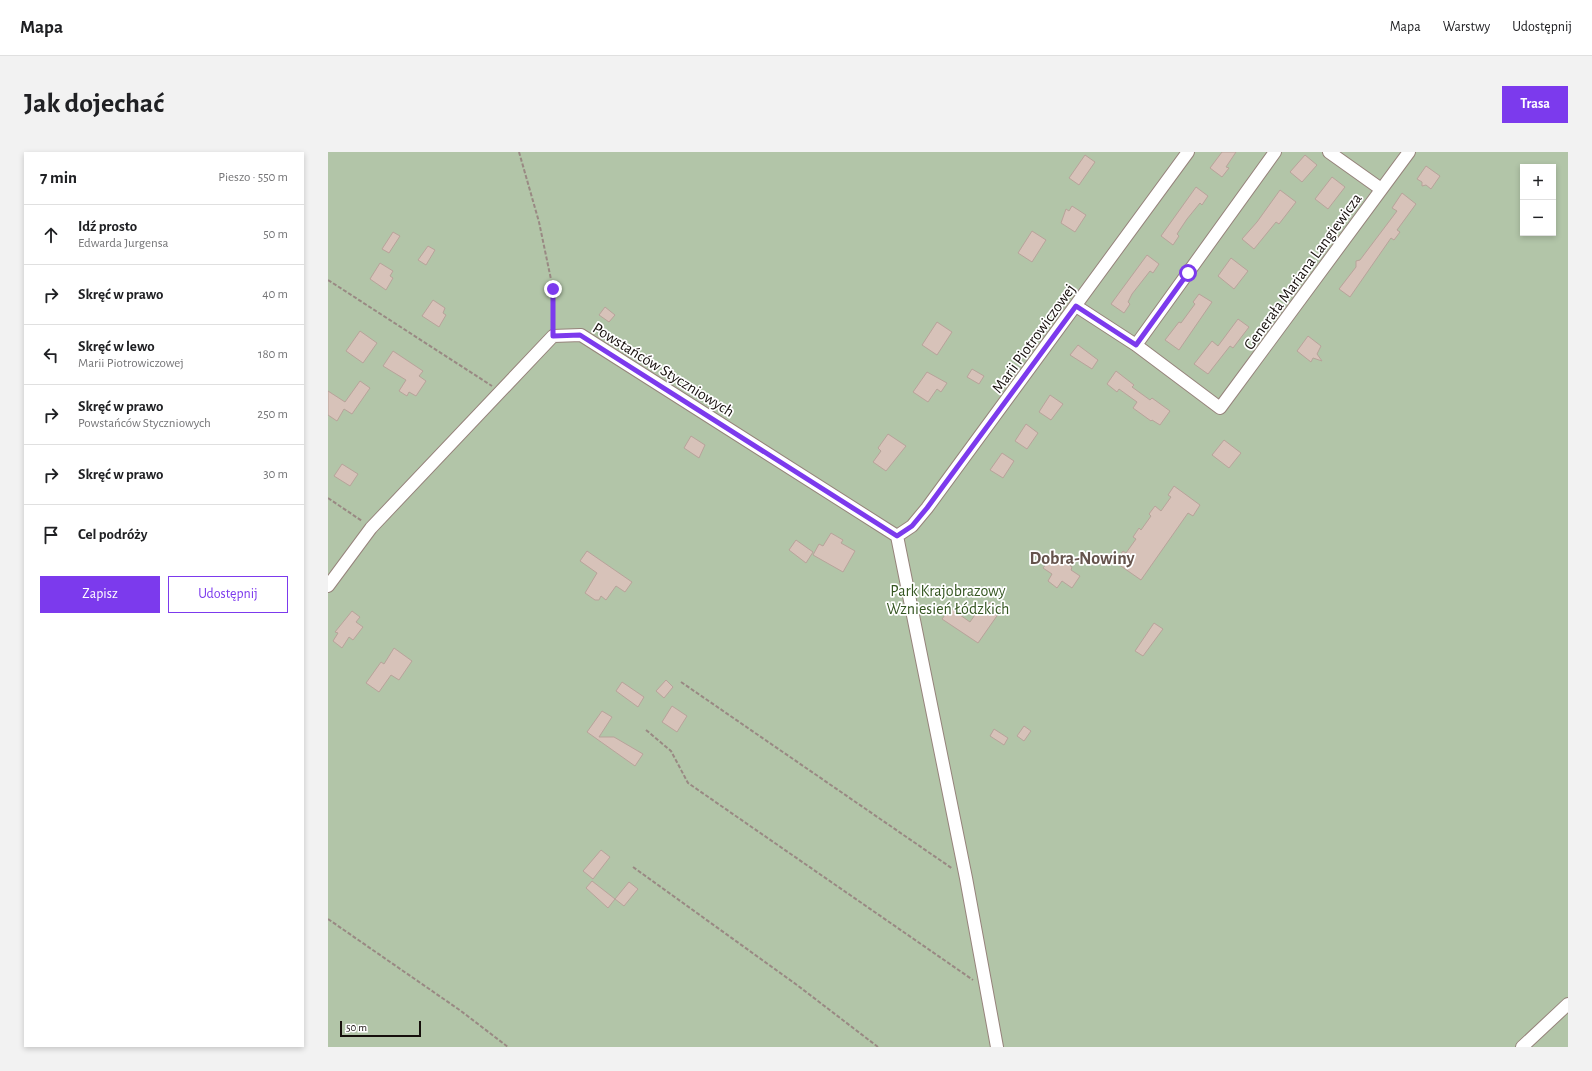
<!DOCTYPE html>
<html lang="pl">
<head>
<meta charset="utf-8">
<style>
  body { margin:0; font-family:"Alegreya Sans",sans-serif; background:#f2f2f2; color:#202124 }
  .controls { position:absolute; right:12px; top:12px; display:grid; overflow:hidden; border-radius:0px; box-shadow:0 2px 6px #0003 }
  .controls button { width:36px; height:36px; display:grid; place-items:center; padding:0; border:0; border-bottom:1px solid #e0e0e0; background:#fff; color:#202124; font:20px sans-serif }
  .scale { position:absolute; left:12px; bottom:10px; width:81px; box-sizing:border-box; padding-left:4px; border:2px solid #160f0c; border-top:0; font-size:11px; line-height:14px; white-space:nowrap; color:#160f0c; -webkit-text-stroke:3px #fff; paint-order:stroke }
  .stop { position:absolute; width:12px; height:12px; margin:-9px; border:3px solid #7c3aed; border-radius:50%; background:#fff }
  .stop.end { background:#7c3aed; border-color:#fff; box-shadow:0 1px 4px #0008 }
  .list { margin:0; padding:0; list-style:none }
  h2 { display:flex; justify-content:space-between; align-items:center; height:52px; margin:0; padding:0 16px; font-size:17px }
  h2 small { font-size:13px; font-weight:400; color:#757577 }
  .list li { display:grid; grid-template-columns:26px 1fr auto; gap:12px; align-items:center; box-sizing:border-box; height:60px; padding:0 16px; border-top:1px solid #e0e0e0 }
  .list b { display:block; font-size:15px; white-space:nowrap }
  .list p { margin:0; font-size:13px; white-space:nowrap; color:#757577 }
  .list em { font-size:13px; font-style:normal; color:#757577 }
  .actions { display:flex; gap:8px; padding:12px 16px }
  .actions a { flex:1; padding:9px 0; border:1px solid #7c3aed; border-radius:0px; text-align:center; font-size:14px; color:#7c3aed }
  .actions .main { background:#7c3aed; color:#fff }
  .icon { flex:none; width:22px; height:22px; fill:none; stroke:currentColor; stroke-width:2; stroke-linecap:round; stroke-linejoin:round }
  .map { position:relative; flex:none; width:1240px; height:895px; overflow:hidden; border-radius:0px }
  header { display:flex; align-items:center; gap:24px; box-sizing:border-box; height:56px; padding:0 20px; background:#fff; border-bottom:1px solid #e0e0e0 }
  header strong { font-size:19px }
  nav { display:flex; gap:22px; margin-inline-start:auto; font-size:14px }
  .intro { display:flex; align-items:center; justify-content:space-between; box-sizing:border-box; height:96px; padding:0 24px }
  h1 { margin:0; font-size:28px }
  .button { padding:10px 18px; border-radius:0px; background:#7c3aed; color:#fff; font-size:14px; font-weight:700 }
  main { display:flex; gap:24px; padding:0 24px }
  aside { flex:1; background:#fff; border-radius:0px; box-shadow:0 2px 6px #0003 }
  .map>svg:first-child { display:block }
</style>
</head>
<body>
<header>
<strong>Mapa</strong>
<nav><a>Mapa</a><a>Warstwy</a><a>Udostępnij</a></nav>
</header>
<div class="intro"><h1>Jak dojechać</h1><a class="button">Trasa</a></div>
<main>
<aside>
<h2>7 min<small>Pieszo · 550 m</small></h2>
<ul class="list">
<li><svg class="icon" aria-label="ahead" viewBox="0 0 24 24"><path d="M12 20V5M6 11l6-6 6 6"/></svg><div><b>Idź prosto</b><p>Edwarda Jurgensa</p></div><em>50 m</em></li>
<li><svg class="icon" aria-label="right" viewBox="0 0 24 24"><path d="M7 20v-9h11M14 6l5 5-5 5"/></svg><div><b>Skręć w prawo</b></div><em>40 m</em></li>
<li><svg class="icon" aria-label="left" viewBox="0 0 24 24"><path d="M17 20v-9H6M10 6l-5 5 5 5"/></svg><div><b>Skręć w lewo</b><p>Marii Piotrowiczowej</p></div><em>180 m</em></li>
<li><svg class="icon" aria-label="right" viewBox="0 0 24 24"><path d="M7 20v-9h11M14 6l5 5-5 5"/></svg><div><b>Skręć w prawo</b><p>Powstańców Styczniowych</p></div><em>250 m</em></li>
<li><svg class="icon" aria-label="right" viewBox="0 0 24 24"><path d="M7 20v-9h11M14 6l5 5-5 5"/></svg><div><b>Skręć w prawo</b></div><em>30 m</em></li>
<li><svg class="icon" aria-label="arrive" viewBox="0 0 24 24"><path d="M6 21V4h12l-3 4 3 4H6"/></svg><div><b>Cel podróży</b></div></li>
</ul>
<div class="actions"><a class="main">Zapisz</a><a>Udostępnij</a></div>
</aside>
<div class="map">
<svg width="1240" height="895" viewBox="0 0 1240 895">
  <rect width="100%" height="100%" fill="#f2ddd4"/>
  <path fill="#b2c5a8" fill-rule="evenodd" d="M0,0h1240v895h-1240zM1195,15h30v66h-30z"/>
  <path fill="#d7c2b9" stroke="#b7a39a" d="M894,0h14l-10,15 3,1 -7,9 -12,-9z
    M757,3l10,7 -16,23 -10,-7z
    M977,3l12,10 -15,17 -12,-10z
    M1098,14l14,10 -9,13 -5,-4 -4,1v-4l-5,-3z
    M1004,25l13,10 -17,22 -13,-10z
    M868,35l12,9 -6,9 -2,-2 -13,16 -10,15 2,2 -6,9 -12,-9z
    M952,38l16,12 -17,22 -3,-2 -22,27 -12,-10 15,-17z
    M1074,41l14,11 -19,26 3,2 -6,8 -3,-2 -41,59 -11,-8 17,-22v-6l4,-1 37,-49 -5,-3z
    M744,54l14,9 -11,17 -14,-9 5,-14 3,2z
    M704,79l14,9 -14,22 -14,-9z
    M65,80l7,4 -11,17 -7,-4z
    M100,94l7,4 -9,15 -8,-5z
    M819,103l12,9 -6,9 -3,-2 -18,23 -4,8 2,2 -6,9 -13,-9z
    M903,106l17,13 -14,18 -16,-13z
    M52,111l13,8 -3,5 3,2 -7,12 -16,-11z
    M871,142l13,8 -33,48 -14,-10 14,-18 2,1 14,-19 -2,-2z
    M105,148l12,8 -2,5 3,2 -7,12 -17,-11z
    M277,155l10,8 -6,7 -10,-7z
    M910,167l11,8 -16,21 -3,-2 -22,28 -14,-10 18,-23 6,5z
    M609,170l15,10 -15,23 -15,-10z
    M32,179l17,12 -14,20 -17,-12z
    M980,184l13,10 -4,8 5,7 -9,-3 -2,4 -14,-11z
    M750,193l20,15 -6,9 -22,-14z
    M65,199l30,20 -4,5 7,5 -10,15 -7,-4 -2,4 -8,-5 7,-11 -23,-14z
    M644,217l12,7 -5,8 -12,-7z
    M788,219l18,14 -2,2 18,13 2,-2 18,13 -10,14 -8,-5 -1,1 -18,-13 4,-6 -18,-13 -2,3 -10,-8z
    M599,220l20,11 -6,9 -4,-3 -9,13 -15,-10z
    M32,229l10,7 -18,26 -8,-5 -7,12 -9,-6v-24l17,11z
    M722,243l13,9 -12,16 -12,-8z
    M698,272l12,9 -11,16 -12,-8z
    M560,282l18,12 -20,25 -13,-9 8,-11 -3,-3z
    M363,284l14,9 -6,13 -15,-10z
    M896,288l17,13 -12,15 -17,-13z
    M674,301l12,8 -11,17 -13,-8z
    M14,312l16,10 -8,12 -16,-10z
    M846,334l26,19 -7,11 -5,-3 -47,67 -23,-16 2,-3 -3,-2 6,-8 3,2 10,-14 -3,-2 6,-9 2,2 10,-14 -2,-2 6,-8 6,5 10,-14 -3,-2z
    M503,381l12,7 -2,3 14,8 -12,21 -30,-17 6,-11 4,2z
    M468,388l17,12 -7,11 -17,-13z
    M259,399l45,31 -7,10 -9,-6 -10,14 -5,-4 -2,4h-4l-10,-7 12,-20 -17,-12z
    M724,404l8,6 2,-2 10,7 -1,3 9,6 -8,12 -10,-7 -5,7 -9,-7 4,-7 -9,-6z
    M662,450l11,8 -23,33 -36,-24 8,-11 20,14 11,-16 4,2z
    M24,459l8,6 -4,5 7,5 -10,13 -4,-3 -7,11 -9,-7 5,-8 -3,-1z
    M826,471l9,6 -20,27 -8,-5z
    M66,496l18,13 -13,19 -8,-5 -12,17 -13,-9 15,-21 3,2z
    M338,528l7,7 -9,11 -8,-7z
    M294,530l22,15 -6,10 -22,-16z
    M344,554l15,10 -10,16 -15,-10z
    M274,559l10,6 -13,20h15l29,17 -8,12 -48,-34z
    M696,574l7,5 -7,10 -7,-5z
    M666,577l14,9 -4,7 -14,-9z
    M273,698l9,7 -17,22 -10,-8z
    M264,729l23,18 -7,9 -22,-20z
    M301,730l9,7 -14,17 -9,-7z"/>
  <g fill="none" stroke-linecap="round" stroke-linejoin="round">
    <g stroke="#96837b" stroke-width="14">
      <path id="minor" d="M1001,0l52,37
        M748,154l60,39 84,63 189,-256
        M808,193l139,-193
        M569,384l69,342 31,169
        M569,384l15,-10 15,-18 261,-356
        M0,434l43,-58 182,-192 28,-1 316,201
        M1194,895l46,-43"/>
    </g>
    <path stroke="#998983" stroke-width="2" stroke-dasharray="4 2" stroke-linecap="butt" d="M191,0l20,70 14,67v36
      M0,128l164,106
      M0,346l34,23
      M353,530l272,187
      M318,578l25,21 17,32 285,197
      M305,715l164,118 81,62
      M0,767l133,92 47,36"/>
    <use href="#minor" stroke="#fff" stroke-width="12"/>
  </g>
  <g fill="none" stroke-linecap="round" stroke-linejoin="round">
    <path stroke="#7c3aed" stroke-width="5" d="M225,137v47l27,-1 317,201 15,-10 15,-18 149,-202 60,39 52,-72"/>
  </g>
  <g text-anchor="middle" stroke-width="3.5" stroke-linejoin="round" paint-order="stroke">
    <g font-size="16" fill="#160f0c" stroke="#fff">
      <text transform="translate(974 119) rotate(-54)" y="6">Generała Mariana Langiewicza</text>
      <text transform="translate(705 186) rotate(-54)" y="6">Marii Piotrowiczowej</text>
      <text transform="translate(336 217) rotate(32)" y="6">Powstańców Styczniowych</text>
    </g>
    <g font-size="16" fill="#355621" stroke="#fff">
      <text x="620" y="444">Park Krajobrazowy<tspan x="620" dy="18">Wzniesień Łódzkich</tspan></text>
    </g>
    <g font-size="18" font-weight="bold" fill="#65534c" stroke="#fff">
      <text x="754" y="412">Dobra-Nowiny</text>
    </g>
  </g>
</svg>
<div class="controls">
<button>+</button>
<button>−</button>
</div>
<div class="scale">50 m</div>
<div class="stop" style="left:860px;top:121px"></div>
<div class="stop end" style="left:225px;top:137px"></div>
</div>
</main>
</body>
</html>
